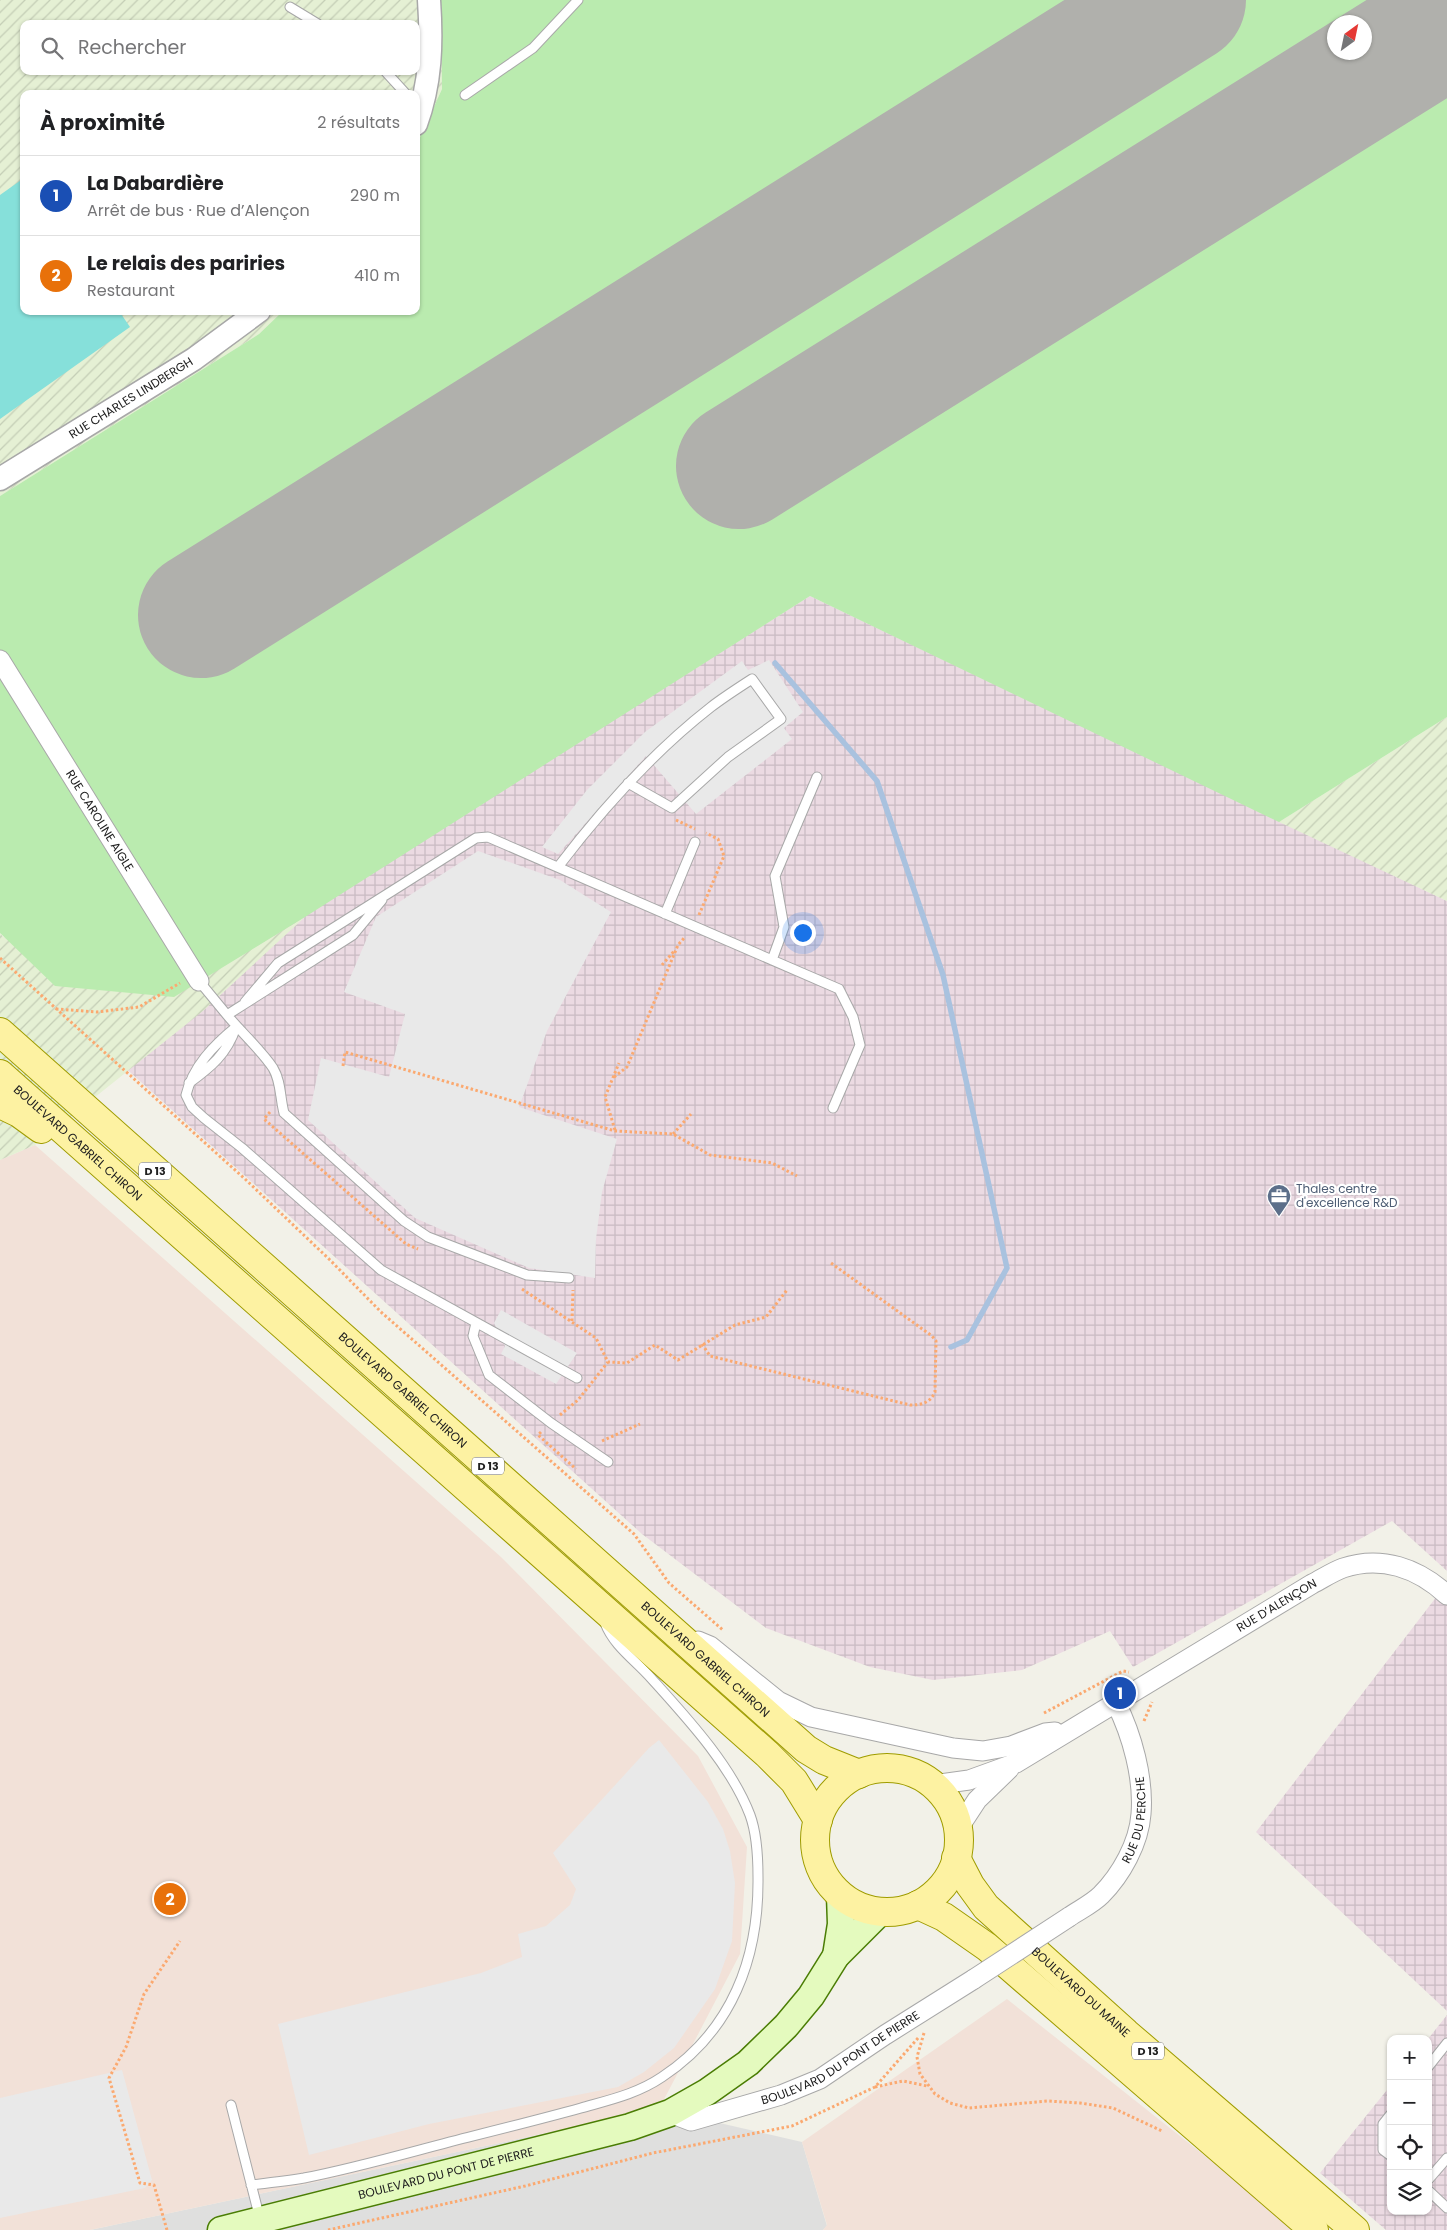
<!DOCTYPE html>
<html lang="fr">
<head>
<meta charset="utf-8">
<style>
  body { margin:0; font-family:Poppins,sans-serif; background:#f2f2f2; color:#202124 }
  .controls { position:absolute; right:15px; bottom:15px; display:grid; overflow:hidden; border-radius:10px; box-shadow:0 1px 4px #0004 }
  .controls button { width:45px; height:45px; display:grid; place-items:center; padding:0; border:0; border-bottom:1px solid #e0e0e0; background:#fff; color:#202124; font:25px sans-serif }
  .compass { position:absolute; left:1327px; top:15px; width:45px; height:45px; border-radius:50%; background:#fff; box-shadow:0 1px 4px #0004; rotate:33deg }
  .you { position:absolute; left:802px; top:932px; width:18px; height:18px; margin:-12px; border:4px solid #fff; border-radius:50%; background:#1a73e8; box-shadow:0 0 0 8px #1a73e833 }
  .badge { display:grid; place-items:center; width:32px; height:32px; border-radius:50%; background:#ea580c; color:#fff; font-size:16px; font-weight:700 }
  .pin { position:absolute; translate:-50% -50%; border:2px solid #fff; box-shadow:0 1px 5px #0006 }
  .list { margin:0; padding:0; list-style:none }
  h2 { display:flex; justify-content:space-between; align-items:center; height:65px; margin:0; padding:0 20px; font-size:21px }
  h2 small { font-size:16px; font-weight:400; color:#757577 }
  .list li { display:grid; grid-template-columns:32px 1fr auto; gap:15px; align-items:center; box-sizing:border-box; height:80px; padding:0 20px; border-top:1px solid #e0e0e0 }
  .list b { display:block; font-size:19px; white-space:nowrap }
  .list p { margin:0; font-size:16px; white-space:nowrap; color:#757577 }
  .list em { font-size:16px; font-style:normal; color:#757577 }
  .icon { flex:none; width:28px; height:28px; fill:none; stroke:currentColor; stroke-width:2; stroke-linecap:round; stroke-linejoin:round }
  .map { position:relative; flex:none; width:1447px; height:2230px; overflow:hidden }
  .search { position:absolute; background:#fff; box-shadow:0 1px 4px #0004; left:20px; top:20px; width:400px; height:55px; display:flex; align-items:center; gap:12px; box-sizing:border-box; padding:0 18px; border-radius:10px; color:#757577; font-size:19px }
  .panel { position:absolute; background:#fff; box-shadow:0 1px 4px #0004; left:20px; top:90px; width:400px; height:225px; border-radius:10px }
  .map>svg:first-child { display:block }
</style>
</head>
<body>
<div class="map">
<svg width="1447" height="2230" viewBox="0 0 1447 2230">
  <defs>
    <pattern id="industrial-grid" width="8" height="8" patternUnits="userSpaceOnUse" patternTransform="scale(1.25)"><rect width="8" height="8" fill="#ebdae2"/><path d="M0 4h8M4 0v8" fill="none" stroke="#c9bbc2"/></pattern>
    <pattern id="farmland-furrows" width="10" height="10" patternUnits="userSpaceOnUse" patternTransform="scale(1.25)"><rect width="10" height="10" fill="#e5f0d4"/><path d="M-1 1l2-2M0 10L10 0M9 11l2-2" fill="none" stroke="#c4ceb6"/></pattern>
  </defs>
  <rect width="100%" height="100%" fill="#f2f1e8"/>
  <path fill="#dfdfde" d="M659,2109l143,33 25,84 -4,4h-733z"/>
  <path fill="#f2e1d8" d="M35,1145l466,412 197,199 49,91 -7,107 -81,155 -569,121h-90v-1070z
    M1007,1999l279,221 11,10h-474l4,-5 -25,-83z"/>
  <path fill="url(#industrial-grid)" d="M810,596l637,305v670l-55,-50 -259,146 -23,-36 -88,39 -89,10 -63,-13 -104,-39 -124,-94 -571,-515 103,-22z
    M1447,1583v428l-191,-179z
    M1447,2015v215h-61l-66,-57 71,-88v126h37v-172z"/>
  <path fill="url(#farmland-furrows)" fill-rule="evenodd" d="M0,0h441l1,89 -26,57v-52h-392v217h259l-24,23 -259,162zM24,24h392v47h-392z
    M1447,717v184l-168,-79z
    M305,917l-102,94 -168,134 -35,15v-227l3,4 196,44z"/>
  <path fill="#baebaf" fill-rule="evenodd" d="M441,0h1006v717l-168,105 -469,-226 -505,321 -131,80 -119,-11 -55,-53v-437l259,-162 24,-23h133v-165l26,-57zM1334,22h30v30h-30z"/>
  <path fill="#86e0da" d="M24,178v133h95l11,16 -130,92v-224z"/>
  <path fill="#e9e9e9" d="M769,660l34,52 -19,16 8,11 -96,75 -50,-58 -88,98 -16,-7 45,-57 58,-58 97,-71 6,9z
    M478,851l82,29 51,32 -64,119 -28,76 98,32 -15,53 -6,47 -1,39 -66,-10 -114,-50 -107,-98 13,-62 68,19 16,-63 -61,-22 32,-75z
    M501,1310l76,43 -21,31 -55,-30 4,-8 -11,-23z
    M659,1740l49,62 15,27 7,22 5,32 -3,58 -17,48 -41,59 -30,24 -26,15 -189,37 -120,31 -31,-131 203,-51 41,-16 -4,-23 28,-8 24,-21 6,-16 -23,-36 96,-105z
    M122,2070l30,110 -7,8 -145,30v-120z"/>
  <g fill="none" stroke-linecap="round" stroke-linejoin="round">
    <path stroke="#a9c2df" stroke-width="5.5" d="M775,663l102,118 66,194 64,293 -40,72 -16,7"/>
    <path stroke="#b0b0ac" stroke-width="126" d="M739,466l708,-442
      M201,615l982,-615"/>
    <g stroke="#a8a8a8" stroke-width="11">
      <path id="service" d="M290,7l28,17
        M385,71l21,23
        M465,95l68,-47 45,-48
        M558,867c45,-59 94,-114 153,-160 13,-10 27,-19 41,-28l29,40 -53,38 -56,51 -44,-25
        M665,914l30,-72
        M772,960l12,-33 -9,-51 42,-99
        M199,981l28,34 126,-80 29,-35
        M245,1002l33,-39 198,-125 12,-1 351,152 14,28 7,28 -27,63
        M227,1015c14,17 34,35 46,53 8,13 7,30 11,45l120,108 24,16 99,38 42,3
        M189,1083c22,-16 38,-29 47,-56 -22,18 -43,39 -50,68l6,12 12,11 38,30 139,122 196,108
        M476,1323l-3,13 16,39 62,48 57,39
        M1428,2067l19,-24
        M231,2105l29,114
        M1391,2114l-8,10v26l8,6
        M1428,2180l19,-22
        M251,2185c17,-2 35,-4 53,-7 57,-11 113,-28 169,-42 36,-9 72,-18 108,-28 28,-8 56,-14 81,-31 70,-46 97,-119 96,-200 0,-20 -1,-43 -8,-62 -19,-50 -64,-98 -99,-137 -17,-19 -37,-32 -46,-55
        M1428,2190l19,18"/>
    </g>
    <g stroke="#a8a8a8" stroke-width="21">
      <g id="minor">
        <path id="s1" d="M0,660l199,321"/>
        <path d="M698,1641l12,5 68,55 33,16 142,31 30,3 28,-5 34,-13 10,-1"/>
        <path id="s2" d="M933,1785l36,-5 47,-17 296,-179c10,-5 20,-12 31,-16 38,-13 75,0 104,27"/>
        <path d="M958,1829l19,-29 32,-31"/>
        <path id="s3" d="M1069,1917c10,-7 23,-13 32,-22 20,-20 38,-52 40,-81 3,-36 -9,-79 -25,-111"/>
        <path id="s4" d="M670,2113l21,8 90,-26 39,-16 65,-44 89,-56"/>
      </g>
    </g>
    <g stroke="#a8a8a8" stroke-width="25">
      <g id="tertiary">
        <path d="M416,124c15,-41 16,-81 13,-124"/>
        <path id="s5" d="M0,479l194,-120 65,-48"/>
      </g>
    </g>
    <g stroke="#4a7d04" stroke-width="29">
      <g id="secondary">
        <path d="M836,1956l5,-32 -1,-29"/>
        <path id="s6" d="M221,2230l409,-103 40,-14 37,-21 41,-29 38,-37 25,-30 25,-40 44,-44"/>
      </g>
    </g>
    <g stroke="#9f9c00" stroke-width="30">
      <g id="primary">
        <path id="s7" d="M0,1032l806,717 18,11 35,14"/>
        <path id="s8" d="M0,1074l767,680 27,27 24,39"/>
        <path d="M0,1104l19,9 22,16"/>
        <circle cx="887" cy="1840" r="72"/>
        <path id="s9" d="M956,1858l14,27 16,22 140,126 229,197"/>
        <path d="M918,1905l26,12 43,30 327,283"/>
      </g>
    </g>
    <path stroke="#fba970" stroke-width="3" stroke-dasharray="2.5 2.5" stroke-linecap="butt" d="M676,820l19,9
      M699,915l25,-59 -6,-17 -12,-6
      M0,958l245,221 85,81 51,52 253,222 35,49 55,48
      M662,965l13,-15
      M56,1009l41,3 42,-5 41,-24
      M343,1066l2,-14 270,79 58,3 37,21 62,8 25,13
      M614,1077l13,-10 51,-122 7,-8
      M270,1112l-6,7 142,125 12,5
      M615,1130l-10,-33 14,-34
      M673,1134l18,-20
      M522,1289l74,49 12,24 19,1 28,-18 23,15 57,-35 31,-8 21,-27
      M572,1321l1,-31
      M702,1344l8,12 200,49c12,0 20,-2 25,-13l1,-51 -4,-5 -101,-73
      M560,1415l18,-15 30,-38
      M541,1432l-3,3 38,34
      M602,1441l38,-17
      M1044,1713l79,-42 6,1
      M1144,1721l8,-19
      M924,2033l-7,24 3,17 15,20 15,9 19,5 79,-7 32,2 33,5 49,23
      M875,2087l28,-6 24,5
      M167,2230l-13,-45 -14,-2 -31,-105 17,-31 18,-53 36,-53
      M328,2230l197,-44 128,-33 139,-27 83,-39 44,-50"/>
    <use href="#service" stroke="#fff" stroke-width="9"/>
    <use href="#minor" stroke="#fff" stroke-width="19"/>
    <use href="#tertiary" stroke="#fff" stroke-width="22"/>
    <use href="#secondary" stroke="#e4fabe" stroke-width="26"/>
    <use href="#primary" stroke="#fdf2a2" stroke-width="28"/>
    <g stroke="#a8a8a8" stroke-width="21" stroke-linecap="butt">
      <path id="minor-bridge" d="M974,1979l95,-62"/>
    </g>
    <use href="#minor-bridge" stroke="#fff" stroke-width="19"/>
  </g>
  <defs>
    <g id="office-pin" transform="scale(1.25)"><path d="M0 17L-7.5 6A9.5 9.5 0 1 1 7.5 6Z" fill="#5c6f8a" stroke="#fff"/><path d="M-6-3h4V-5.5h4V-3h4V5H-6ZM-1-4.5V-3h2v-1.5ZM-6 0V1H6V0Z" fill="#fff"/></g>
  </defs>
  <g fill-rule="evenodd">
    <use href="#office-pin" x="1279" y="1196"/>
  </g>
  <g text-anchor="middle" stroke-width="4.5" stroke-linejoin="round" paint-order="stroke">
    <g fill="#fff" stroke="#646464" stroke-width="1">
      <rect x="139" y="1162.5" width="32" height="17" rx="4"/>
      <rect x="472" y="1457.5" width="32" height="17" rx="4"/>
      <rect x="1132" y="2042.5" width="32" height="17" rx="4"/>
    </g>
    <g font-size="11" font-weight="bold" fill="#212121">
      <text x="155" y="1175">D 13</text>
      <text x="488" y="1470">D 13</text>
      <text x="1148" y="2055">D 13</text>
    </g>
    <g font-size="12" fill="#212121" stroke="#fff">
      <text dy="4" stroke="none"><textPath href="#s5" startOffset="154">RUE CHARLES LINDBERGH</textPath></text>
      <text dy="4" stroke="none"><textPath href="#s1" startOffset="189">RUE CAROLINE AIGLE</textPath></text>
      <text dy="4" stroke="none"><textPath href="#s8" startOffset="104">BOULEVARD GABRIEL CHIRON</textPath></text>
      <text dy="4" stroke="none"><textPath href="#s7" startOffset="539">BOULEVARD GABRIEL CHIRON</textPath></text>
      <text dy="4" stroke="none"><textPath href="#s2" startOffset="391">RUE D’ALENÇON</textPath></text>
      <text dy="4" stroke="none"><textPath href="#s7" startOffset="944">BOULEVARD GABRIEL CHIRON</textPath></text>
      <text dy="4" stroke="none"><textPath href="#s3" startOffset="124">RUE DU PERCHE</textPath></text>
      <text dy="4" stroke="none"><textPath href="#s9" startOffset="185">BOULEVARD DU MAINE</textPath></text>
      <text dy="4" stroke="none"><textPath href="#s4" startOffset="186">BOULEVARD DU PONT DE PIERRE</textPath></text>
      <text dy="4" stroke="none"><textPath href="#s6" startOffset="232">BOULEVARD DU PONT DE PIERRE</textPath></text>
    </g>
    <g font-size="12" fill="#4e5e75" stroke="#fff" text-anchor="start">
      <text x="1296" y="1193">Thales centre<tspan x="1296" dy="14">d'excellence R&amp;D</tspan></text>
    </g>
  </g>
</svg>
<div class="controls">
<button>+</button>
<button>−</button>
<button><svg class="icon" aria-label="locate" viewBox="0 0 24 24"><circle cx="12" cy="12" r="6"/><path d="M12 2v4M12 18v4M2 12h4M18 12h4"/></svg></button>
<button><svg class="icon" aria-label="layers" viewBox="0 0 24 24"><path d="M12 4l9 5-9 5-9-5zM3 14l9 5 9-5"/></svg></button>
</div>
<svg class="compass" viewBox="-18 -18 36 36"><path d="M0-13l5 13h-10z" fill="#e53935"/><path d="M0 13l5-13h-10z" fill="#757577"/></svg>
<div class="you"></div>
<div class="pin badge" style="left:1120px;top:1693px;background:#1a4fb4">1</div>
<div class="pin badge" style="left:170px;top:1899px;background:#e8710a">2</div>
<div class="search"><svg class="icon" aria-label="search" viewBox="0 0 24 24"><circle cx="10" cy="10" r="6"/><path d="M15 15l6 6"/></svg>Rechercher</div>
<section class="panel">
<h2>À proximité<small>2 résultats</small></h2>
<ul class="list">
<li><span class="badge" style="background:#1a4fb4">1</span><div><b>La Dabardière</b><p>Arrêt de bus · Rue d’Alençon</p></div><em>290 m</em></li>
<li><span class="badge" style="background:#e8710a">2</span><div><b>Le relais des pariries</b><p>Restaurant</p></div><em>410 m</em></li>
</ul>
</section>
</div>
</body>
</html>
